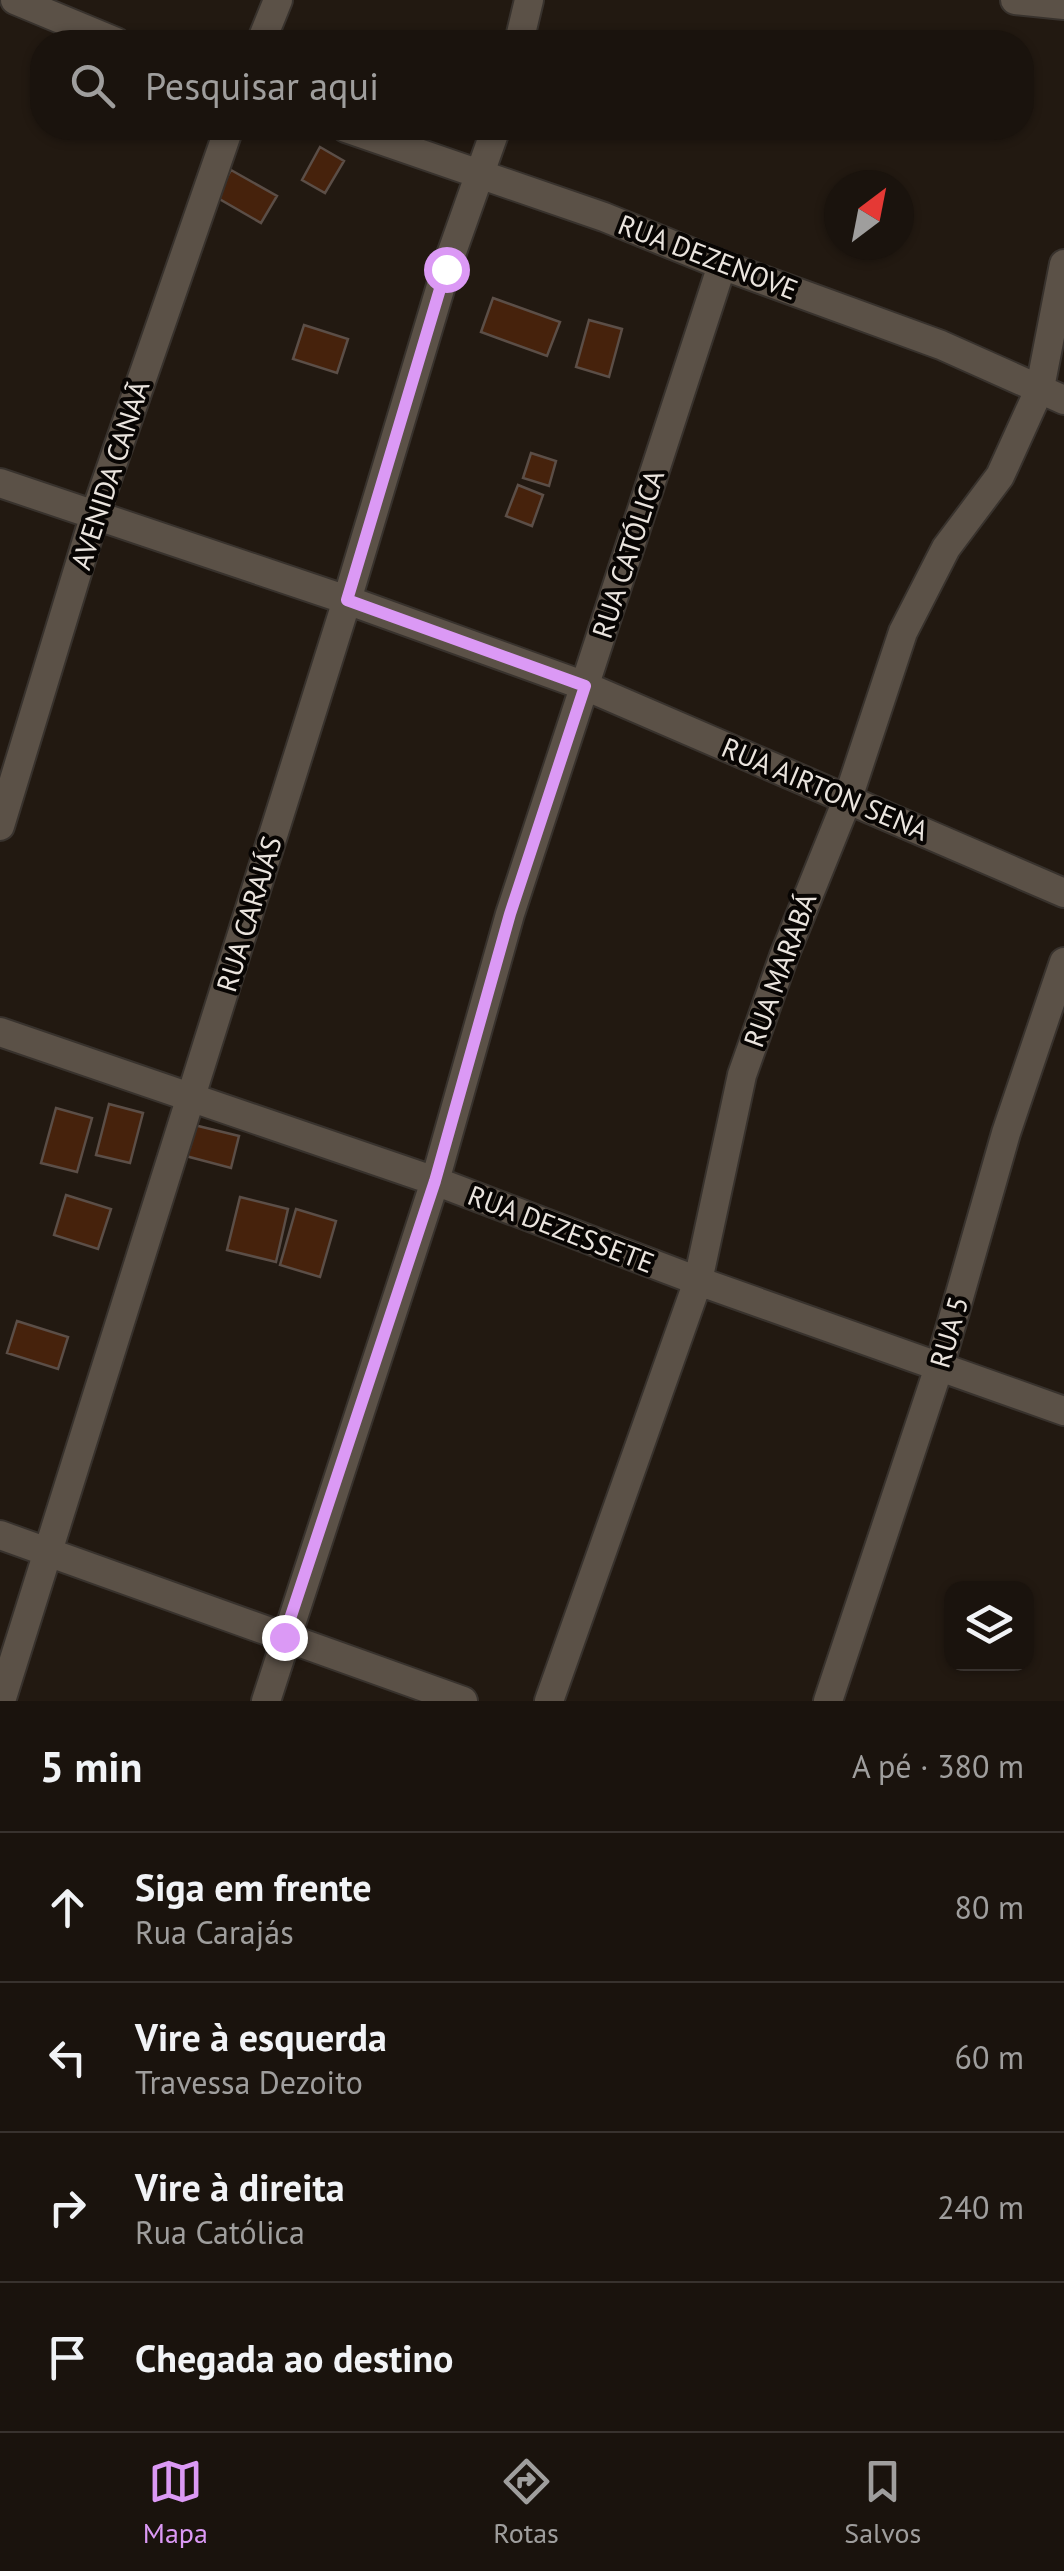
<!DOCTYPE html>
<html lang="pt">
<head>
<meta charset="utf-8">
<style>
  body { margin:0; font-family:"PT Sans",sans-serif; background:#27201b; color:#f1f3f6 }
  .controls { position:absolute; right:30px; bottom:30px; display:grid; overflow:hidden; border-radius:20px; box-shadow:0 2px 8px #0004 }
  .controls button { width:90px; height:90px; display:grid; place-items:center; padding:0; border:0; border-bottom:2px solid #38322e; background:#1a130d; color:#f1f3f6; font:50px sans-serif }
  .compass { position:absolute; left:824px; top:170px; width:90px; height:90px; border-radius:50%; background:#1a130d; box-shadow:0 2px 8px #0004; rotate:32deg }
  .stop { position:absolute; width:30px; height:30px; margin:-22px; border:8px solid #db99f5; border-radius:50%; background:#fff }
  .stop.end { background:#db99f5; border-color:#fff; box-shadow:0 2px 10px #0008 }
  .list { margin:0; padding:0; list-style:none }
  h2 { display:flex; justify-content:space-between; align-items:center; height:130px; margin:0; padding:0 40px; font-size:42px }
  h2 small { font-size:32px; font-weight:400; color:#9f9e9d }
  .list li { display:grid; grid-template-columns:65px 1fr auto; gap:30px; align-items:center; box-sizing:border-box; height:150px; padding:0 40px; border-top:2px solid #38322e }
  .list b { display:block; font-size:38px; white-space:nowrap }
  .list p { margin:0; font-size:32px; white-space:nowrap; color:#9f9e9d }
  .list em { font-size:32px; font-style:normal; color:#9f9e9d }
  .icon { flex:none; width:55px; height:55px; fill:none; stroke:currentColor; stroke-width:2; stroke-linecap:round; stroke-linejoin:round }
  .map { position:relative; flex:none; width:1064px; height:1701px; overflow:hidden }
  .search { position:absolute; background:#1a130d; box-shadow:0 2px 8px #0004; left:30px; right:30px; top:30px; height:110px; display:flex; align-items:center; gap:25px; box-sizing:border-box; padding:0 35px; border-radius:40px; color:#9f9e9d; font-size:38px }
  .sheet { height:730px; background:#1a130d }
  nav { display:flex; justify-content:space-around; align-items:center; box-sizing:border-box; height:140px; border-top:2px solid #38322e; background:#1a130d; font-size:28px; color:#9f9e9d }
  nav a { display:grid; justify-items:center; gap:5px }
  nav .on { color:#db99f5 }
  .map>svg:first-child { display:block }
</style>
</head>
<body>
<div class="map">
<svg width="1064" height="1701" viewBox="0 0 1064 1701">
  <rect width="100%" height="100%" fill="#221911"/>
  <path fill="#46220c" stroke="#5b4e47" stroke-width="2.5" d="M320,147l24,14 -19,32 -23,-13z
    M231,170l46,26 -16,27 -45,-26z
    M493,298l67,24 -13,34 -66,-24z
    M589,320l33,9 -13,48 -33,-10z
    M304,325l44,14 -11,34 -44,-14z
    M531,453l25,8 -7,25 -26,-8z
    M518,485l25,10 -11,31 -26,-10z
    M109,1104l34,9 -13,50 -34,-8z
    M56,1108l36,10 -15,54 -36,-9z
    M190,1124l49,12 -8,32 -49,-13z
    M66,1195l45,14 -13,40 -44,-14z
    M240,1197l48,12 -12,53 -49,-12z
    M296,1209l40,12 -16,56 -40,-12z
    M17,1321l51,16 -10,32 -51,-16z"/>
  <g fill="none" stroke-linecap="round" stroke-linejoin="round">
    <g stroke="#38322d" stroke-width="32">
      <path id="minor" d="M15,0l101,42
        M1015,0l49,5
        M261,42l17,-42
        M519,42l10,-42
        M346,128l258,89 118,48 219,80 123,55
        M0,483l347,117 238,86 479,207
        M0,826l95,-312 134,-386
        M0,1032l435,149 263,100 366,130
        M0,1535l463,166
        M1,1701l346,-1101 99,-331 50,-141
        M266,1701l169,-520 75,-267 212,-649
        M549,1701l149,-420 44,-206 42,-119 64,-158 55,-166 43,-84 54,-72 40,-88 24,-124
        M828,1701l112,-337 66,-231 58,-171"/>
    </g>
    <use href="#minor" stroke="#5b5147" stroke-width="28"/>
  </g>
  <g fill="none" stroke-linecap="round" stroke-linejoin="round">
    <path stroke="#db99f5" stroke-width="12" d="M284,1637l151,-456 75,-267 75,-228 -238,-86 99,-331"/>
  </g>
  <g text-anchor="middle" stroke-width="8" stroke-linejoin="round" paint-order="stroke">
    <g font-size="28" fill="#eae4de" stroke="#080503">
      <text transform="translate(708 257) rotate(21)" y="10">RUA DEZENOVE</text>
      <text transform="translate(110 475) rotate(-72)" y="10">AVENIDA CANAÃ</text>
      <text transform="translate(628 554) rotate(-72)" y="10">RUA CATÓLICA</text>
      <text transform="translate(825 789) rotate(23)" y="10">RUA AIRTON SENA</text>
      <text transform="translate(249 914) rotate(-73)" y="10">RUA CARAJÁS</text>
      <text transform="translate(780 970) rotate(-70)" y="10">RUA MARABÁ</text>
      <text transform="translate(561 1229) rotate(21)" y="10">RUA DEZESSETE</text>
      <text transform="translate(949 1332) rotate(-74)" y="10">RUA 5</text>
    </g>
  </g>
</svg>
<div class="controls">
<button><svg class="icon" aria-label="layers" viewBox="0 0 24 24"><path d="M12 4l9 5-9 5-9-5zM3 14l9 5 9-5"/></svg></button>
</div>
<svg class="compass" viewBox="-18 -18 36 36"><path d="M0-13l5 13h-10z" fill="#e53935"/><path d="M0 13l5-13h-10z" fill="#9f9e9d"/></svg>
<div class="stop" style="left:446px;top:269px"></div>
<div class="stop end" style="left:284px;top:1637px"></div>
<div class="search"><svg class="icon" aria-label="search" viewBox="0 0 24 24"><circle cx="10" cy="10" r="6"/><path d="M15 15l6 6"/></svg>Pesquisar aqui</div>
</div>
<section class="sheet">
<h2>5 min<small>A pé · 380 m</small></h2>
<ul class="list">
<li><svg class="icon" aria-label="ahead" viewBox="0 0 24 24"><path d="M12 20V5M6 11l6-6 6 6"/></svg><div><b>Siga em frente</b><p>Rua Carajás</p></div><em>80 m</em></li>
<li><svg class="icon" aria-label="left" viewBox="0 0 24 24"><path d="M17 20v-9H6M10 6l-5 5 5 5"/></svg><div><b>Vire à esquerda</b><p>Travessa Dezoito</p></div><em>60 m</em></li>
<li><svg class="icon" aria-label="right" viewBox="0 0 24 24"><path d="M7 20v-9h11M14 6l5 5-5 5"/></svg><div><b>Vire à direita</b><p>Rua Católica</p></div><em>240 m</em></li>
<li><svg class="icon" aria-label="arrive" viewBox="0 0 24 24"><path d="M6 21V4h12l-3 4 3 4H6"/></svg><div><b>Chegada ao destino</b></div></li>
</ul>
</section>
<nav>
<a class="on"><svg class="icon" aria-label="map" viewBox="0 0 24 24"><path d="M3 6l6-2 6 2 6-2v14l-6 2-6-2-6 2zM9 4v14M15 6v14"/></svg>Mapa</a>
<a><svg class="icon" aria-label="directions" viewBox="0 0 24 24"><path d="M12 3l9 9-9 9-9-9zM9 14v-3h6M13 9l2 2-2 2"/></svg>Rotas</a>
<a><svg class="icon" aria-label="saved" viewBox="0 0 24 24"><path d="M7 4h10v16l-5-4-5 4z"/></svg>Salvos</a>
</nav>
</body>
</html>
